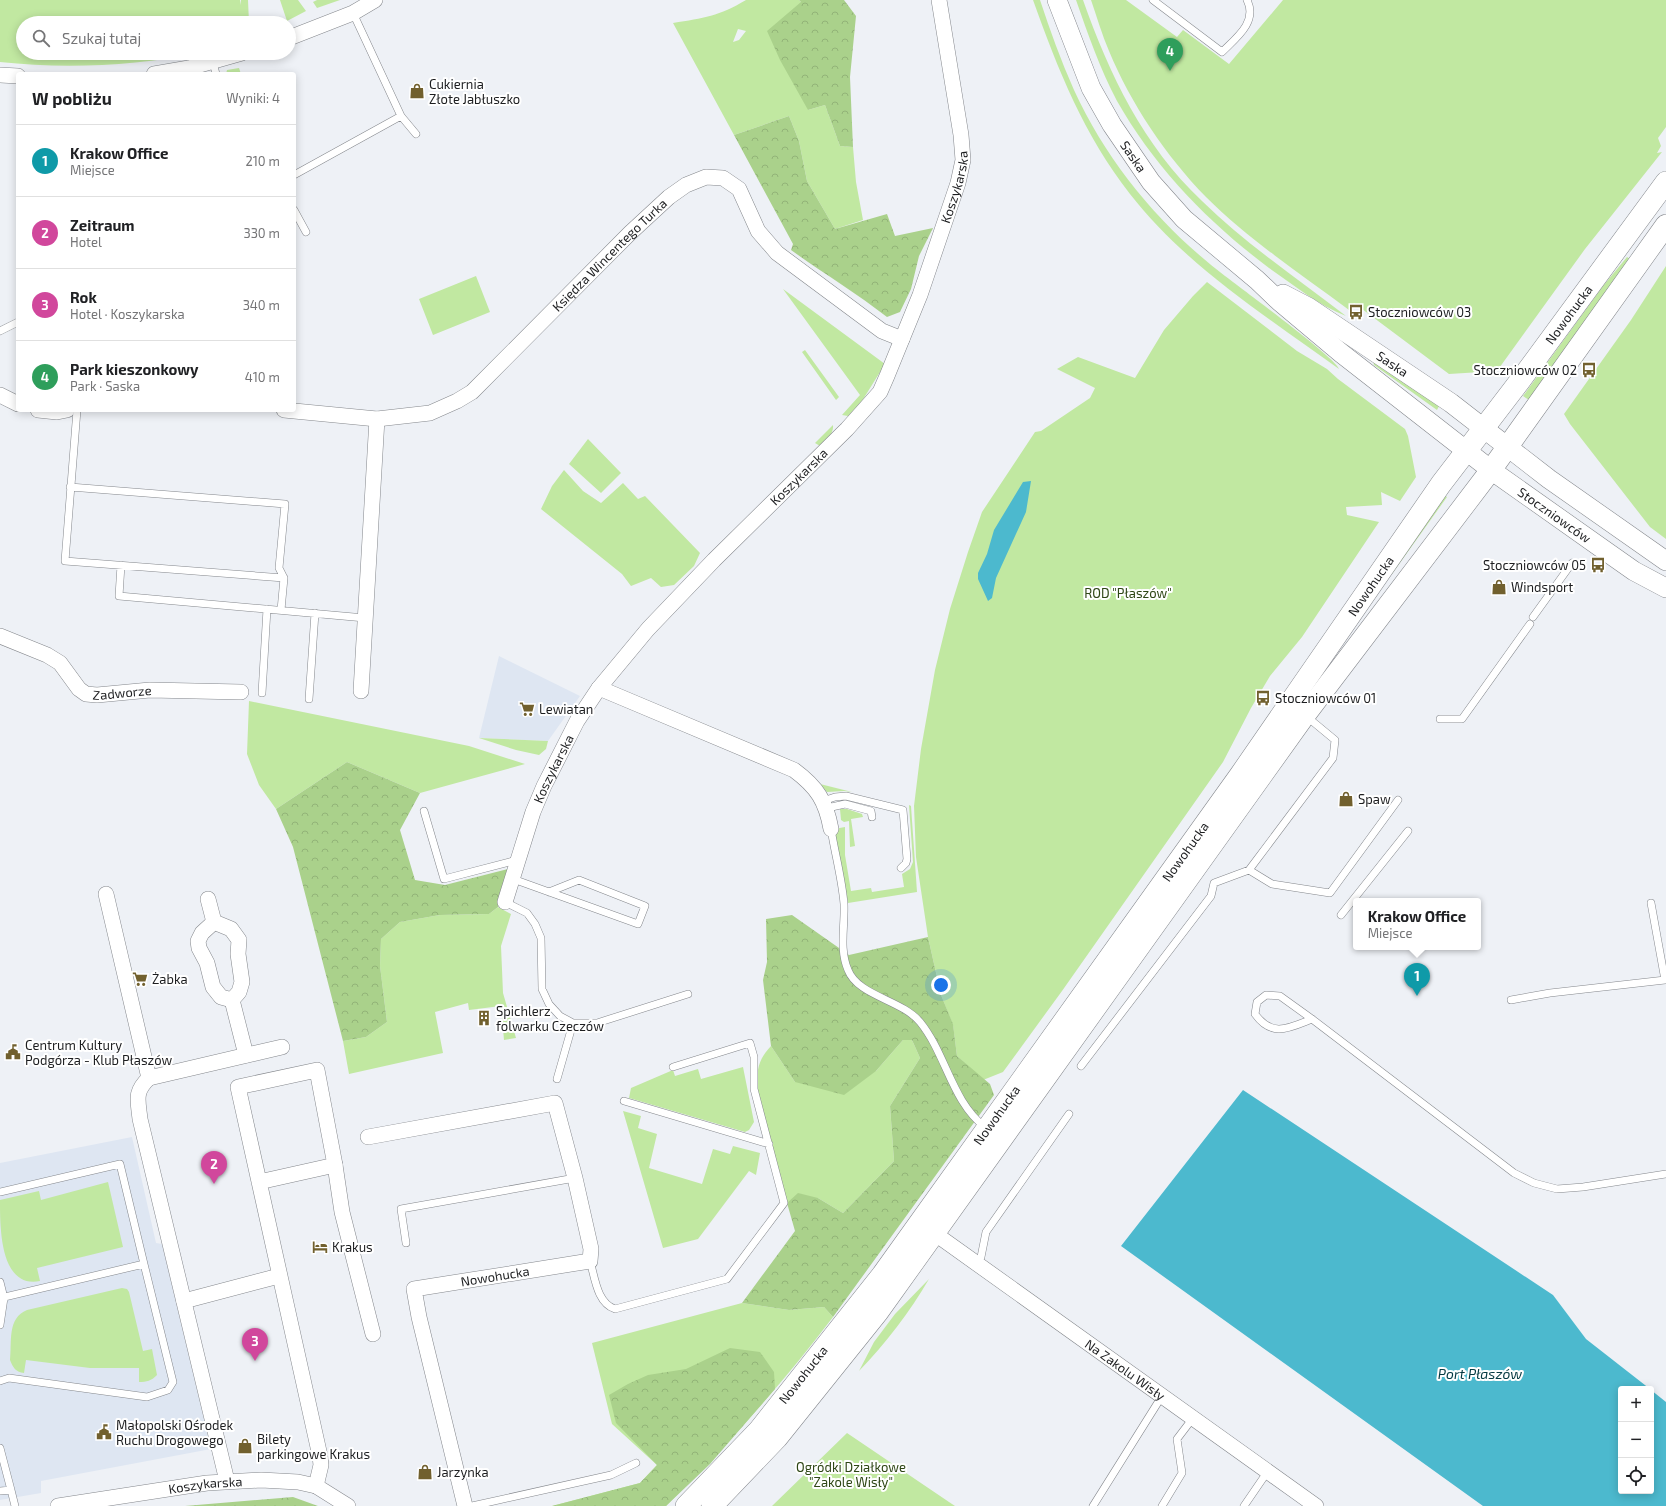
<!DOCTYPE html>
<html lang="pl">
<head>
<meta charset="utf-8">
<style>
  body { margin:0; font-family:"Exo 2",sans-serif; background:#f2f2f2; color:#202124 }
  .controls { position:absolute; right:12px; bottom:12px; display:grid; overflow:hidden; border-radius:4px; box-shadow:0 2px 10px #0003 }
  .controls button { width:36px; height:36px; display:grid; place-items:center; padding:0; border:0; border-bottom:1px solid #e0e0e0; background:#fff; color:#202124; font:20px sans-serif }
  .you { position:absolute; left:941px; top:985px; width:14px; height:14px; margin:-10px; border:3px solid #fff; border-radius:50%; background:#1a73e8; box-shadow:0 0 0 6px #1a73e833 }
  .badge { display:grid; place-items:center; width:26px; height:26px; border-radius:50%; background:#b45309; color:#fff; font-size:13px; font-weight:700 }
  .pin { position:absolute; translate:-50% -33px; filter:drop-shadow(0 1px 2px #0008) }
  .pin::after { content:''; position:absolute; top:21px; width:14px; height:12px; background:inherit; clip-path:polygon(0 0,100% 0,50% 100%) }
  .popup { position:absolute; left:1353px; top:898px; width:128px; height:52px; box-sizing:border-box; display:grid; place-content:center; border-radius:4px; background:#fff; filter:drop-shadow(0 1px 3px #0005); font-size:13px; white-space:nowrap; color:#757577 }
  .popup b { font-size:15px; color:#202124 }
  .popup::after { content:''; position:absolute; left:50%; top:100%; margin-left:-8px; border:8px solid transparent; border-top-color:#fff }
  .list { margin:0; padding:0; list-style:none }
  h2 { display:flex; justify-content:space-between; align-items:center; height:52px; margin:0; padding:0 16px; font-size:17px }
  h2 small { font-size:13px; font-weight:400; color:#757577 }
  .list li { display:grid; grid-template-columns:26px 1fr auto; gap:12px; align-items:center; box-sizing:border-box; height:72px; padding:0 16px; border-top:1px solid #e0e0e0 }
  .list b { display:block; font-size:15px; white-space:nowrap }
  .list p { margin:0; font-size:13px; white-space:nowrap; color:#757577 }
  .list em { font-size:13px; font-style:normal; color:#757577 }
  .icon { flex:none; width:22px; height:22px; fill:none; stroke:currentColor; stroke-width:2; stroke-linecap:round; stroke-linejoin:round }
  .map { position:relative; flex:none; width:1666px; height:1506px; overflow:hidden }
  .search { position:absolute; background:#fff; box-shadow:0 2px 10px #0003; left:16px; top:16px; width:280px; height:44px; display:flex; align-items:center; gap:10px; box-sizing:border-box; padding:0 14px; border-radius:22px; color:#757577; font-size:15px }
  .panel { position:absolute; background:#fff; box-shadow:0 2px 10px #0003; left:16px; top:72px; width:280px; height:340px; border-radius:4px }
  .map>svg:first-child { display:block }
</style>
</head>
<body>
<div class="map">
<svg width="1666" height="1506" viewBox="0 0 1666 1506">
  <defs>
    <pattern id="forest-crowns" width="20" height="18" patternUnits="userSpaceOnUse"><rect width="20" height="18" fill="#aad18b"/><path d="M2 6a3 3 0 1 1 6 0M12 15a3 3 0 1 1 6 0" fill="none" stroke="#92b378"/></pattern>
  </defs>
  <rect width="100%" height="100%" fill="#eef1f6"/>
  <path fill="#dee6f2" d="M499,656l81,40 -32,45 -69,-3z
    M132,1137l24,106 6,1 49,205 -170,32v12l-41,7v-337z"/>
  <path fill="#c1e8a1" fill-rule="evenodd" d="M0,0h240l1,5v-5h7l1,23h-226v30h176c-63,13 -135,16 -199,9z
    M280,0h18l8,11 -19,10z
    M317,0h23l-23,8 -4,-6z
    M746,0h53l2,2 7,108 17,-5 15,41 13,1 3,35 7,38 -28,9 -28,-48 -8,-40 -10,-25 -55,19 -61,-112c31,-5 46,-7 73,-23zM738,29l8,2 -7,9 -6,2z
    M1033,0h7c10,30 21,61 34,90 34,74 87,137 151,186 17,13 111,82 114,93 -73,-53 -153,-103 -209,-175 -46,-59 -72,-124 -97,-194z
    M1076,0h7c27,76 60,145 119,201 44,43 96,78 144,115 -28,-11 -52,-31 -77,-48 -61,-46 -114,-100 -152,-167 -17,-32 -29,-67 -41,-101z
    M1091,0h35l51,37 6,-7 46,34 54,-64h383v127l-8,11 3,8 -4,7 5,-1 -77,97 -88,122 -48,3 -95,-71 -5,7c-48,-36 -100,-70 -143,-113 -40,-41 -75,-93 -97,-146 -7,-16 -12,-34 -18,-51z
    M239,68l2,6h-15l1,-4z
    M1627,257l3,2 -101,141 -6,-4 80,-110z
    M1666,266v273l-16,-12 -80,-103 -6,-10 67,-94z
    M476,276l14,36 -57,23 -14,-36z
    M1207,282l90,69 30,18 11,10 67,50 3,7 8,41 -16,24 -19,-9 1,13 -36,2 1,8 32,7 -77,115 -32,39 -19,32 -28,54 -161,229 -59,81 -20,8 -26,-24 -4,-31 -12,-30 -13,-58 -12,-80 -2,-51 7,-57 14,-79 15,-61 18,-57 14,-40 53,-80 6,-1 49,-33 5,-10 -38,-19 21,-12 57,21 29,-48 29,-34z
    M783,289l102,75 -23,37 -14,15 -6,-1 18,-20z
    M805,350l34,47 -3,3 -34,-48z
    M1373,361l66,45 -2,4 -63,-45z
    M833,425c1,9 -7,15 -13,21l-5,-3z
    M588,439l33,34 -20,20 -32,-29z
    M564,470l19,21 18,12 22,-20 15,16 7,-3 55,57 -6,13 -20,19 -13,2 -10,-9 -20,8 -9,-12 -81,-65 11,-23z
    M1443,494l4,3 -55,77 -4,-3z
    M249,701l220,45 56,18 -105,29 -73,-31 -71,47 -17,-24 -12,-31z
    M479,738l69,3 -2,8 -7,6 -23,-5z
    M820,784l32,8 -8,-1 -17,1z
    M909,805l2,1 6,86 -69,11 -14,-74 11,-2v28l6,36 20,-3 1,4 32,-5 -2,-13 8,-5 3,-7z
    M840,809h7l15,5 1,3 -12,2 4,27 -5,1 -1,-26 -5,1 -3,-2z
    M498,907l13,7 -10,32 2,47 13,45 -12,2 -3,-34 -32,4 -1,-7 -33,9 8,41 -94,21 -6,-33 23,-4 21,-15 -7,-56 1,-27 19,-17 40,-7 49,-1z
    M903,1040h9l8,18 -30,48 4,55 -51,52 -25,-15 -31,5 -30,-116c0,-18 1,-27 14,-41l24,36 81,-11z
    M743,1067l11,55 -5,8 -4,2 -116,-34 2,-10 42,-18 2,6 23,-7 3,10z
    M623,1111l18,5 -3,12 19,6 -8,34 53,16 11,-35 17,5 3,-8 27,7 -4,22 -7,-4 -51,68 -35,9z
    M108,1182l15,65 -86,21 3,13c-40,8 -40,-53 -40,-81l39,-9 2,9z
    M929,1279c-19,33 -44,65 -70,92l15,-29 21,-28z
    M122,1288l5,1 2,3 14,59 9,-2 5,26c-6,6 -10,7 -18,7v-14h-49l-64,-8 -2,13c-8,-1 -11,-5 -14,-13 2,-18 -3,-42 17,-50z
    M742,1303l47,7 35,-3 9,10c-51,67 -107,130 -167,189h-114l88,-23 17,-18 -45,-41 -20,-81z
    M847,1433l102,69 6,4h-183z"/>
  <path fill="url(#forest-crowns)" d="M799,0h45l12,16 -6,61 3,70 -13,-1 -15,-41 -17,5 -28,-50 -13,-29 34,-29z
    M789,116l10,25 8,40 28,48 52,-15 8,22 38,-8 -14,28 -8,33 -11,23 -13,5c-31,-24 -64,-44 -96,-67l2,-6 -59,-109z
    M347,762l73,31 -20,37 15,50 30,5 63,-16 -10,38 -9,7 -49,1 -40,7 -19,17 -1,27 7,56 -21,15 -23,4 -50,-194 -17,-38z
    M792,915l57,40 79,-18 13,58 12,29 4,32 33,28 4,11 -161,222 -9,-10 -35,3 -47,-7 53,-72 -8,-28 11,-10 20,5 25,15 51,-52 -4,-55 30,-48 -8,-18h-9l-27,31 -32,24 -49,-13 -24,-36 -8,-66 4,-18 -1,-43z
    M730,1348l30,4 14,20 1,17 -65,75 -44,42h-114l88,-23 17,-18 -41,-42 -7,-28 19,-11 20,-9 38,-6z
    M293,1497l25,9h-133z"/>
  <path fill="#4cb9ce" d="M1031,481l-5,31 -30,66 -4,20 -4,3 -10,-22v-6l9,-19 7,-24 29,-48z
    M1243,1090l310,205 33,44 64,50h-29v102h30v-101l15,12v104h-183l-362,-260z"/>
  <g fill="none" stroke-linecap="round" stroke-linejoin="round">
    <g stroke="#84878c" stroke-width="8">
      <path id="service" d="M1153,0l69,52c14,-14 36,-30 25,-52
        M213,62l3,12
        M401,116l15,18
        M294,175l107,-59 -48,-103
        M294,210l12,22
        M0,331l18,-9
        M77,410l-12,151 219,17
        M70,487l215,17 -6,64 5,10 -3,32
        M121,565l-2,31 246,22
        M1533,617l39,-54
        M262,693l5,-84
        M309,699l6,-86
        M1440,719h22l68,-95
        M823,801l12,-4 11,-1 57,14 4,49 -1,4 -5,5
        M827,808l18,-4 26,7 1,6
        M424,811l20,68 73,-19
        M831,829c4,25 11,50 13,75 1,22 -5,45 4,66 10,26 54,30 72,52 26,32 32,80 65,105
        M1249,870l23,14 58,9 68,-93
        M513,879l125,45 7,-18 -66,-26 -30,12
        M505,902l22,11 8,11 6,14 1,51 7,15 11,12 13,7h24l91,-29
        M1341,915l67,-84
        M1511,1000l39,-7 115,-13 -14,-77
        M1312,1019c-23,9 -40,19 -57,-5l2,-12 9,-7 14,1 32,23 202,154 20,10 23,6 26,-2 83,-13
        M1081,1066l130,-170 3,-13 35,-13 84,-112 2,-18 -29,-24
        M557,1079l16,-56
        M624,1101l145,43
        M0,1192l120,-28 24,100 -144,34
        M406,1243l-5,-34 174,-31
        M590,1261c5,17 7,42 25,48l112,-30 57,-76 -30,-114v-32l-4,-14 -77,24
        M976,1263l5,-6 5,-25 83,-118
        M0,1282l4,16 -4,27
        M0,1381l9,-3 138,19 21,-7 5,-8 -29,-118
        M0,1448l11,42
        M0,1491l11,-1 4,16
        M472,1506l139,-31 25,-12
        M1093,1506l69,-110
        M1162,1506l20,-33 -5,-34 16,-21
        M1244,1506l24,-35"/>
    </g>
    <g stroke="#84878c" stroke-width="16">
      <g id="minor">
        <path d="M289,38l64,-25 22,-13"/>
        <path d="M154,74l35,-6 53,-15"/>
        <path d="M0,75l18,1"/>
        <path d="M0,395l18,9"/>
        <path d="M38,410l19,2 10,-2"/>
        <path id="s1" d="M284,410l93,9 53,-6 27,-12 15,-9 158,-159 39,-36 17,-12 20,-8 17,1 16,11 19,42 19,22 105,78 20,8"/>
        <path id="s2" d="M0,636l47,19 13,8 19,26 7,5 11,1 53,-5 91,2"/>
        <path d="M599,688l195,82c23,17 32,31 37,59"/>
        <path d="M361,691l16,-272"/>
        <path d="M106,894l43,184c-15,14 -11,22 -9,41l87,362"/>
        <path d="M208,899l6,23 17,7 8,11 -1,14 4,28 -3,10 -7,8 14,55"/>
        <path id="s3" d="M505,902l28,-90 11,-26 33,-65 22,-33 49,-59 66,-69 133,-131 33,-37 7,-16 33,-81 38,-112 5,-23 -2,-25 -22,-135"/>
        <path d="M214,922l-12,11 -4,8 1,7 8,15 6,24 8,10 11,3"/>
        <path d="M149,1078l133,-31"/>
        <path d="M368,1137l187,-34 20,75 16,71 -1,12 -176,28 5,28 46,189"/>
        <path d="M335,1165l7,47 31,122"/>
        <path d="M259,1182l76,-17 -18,-95 -79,17 82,369 1,9 -5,21"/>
        <path id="s4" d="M934,1233l382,273"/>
        <path d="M184,1301l95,-25"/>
        <path id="s5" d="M58,1506l149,-23 54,-3 37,2 18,4 32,20"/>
      </g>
    </g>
    <g stroke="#84878c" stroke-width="20">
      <g id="tertiary">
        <path id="s6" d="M1057,0l34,88 21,37 39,57 33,37 73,61 22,21 62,52 150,117 116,82 27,19 32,17"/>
        <path id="s7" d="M1283,294l25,13 143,96 98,76 117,82"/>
      </g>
    </g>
    <g stroke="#84878c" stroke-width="22">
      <g id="secondary">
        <path id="s8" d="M686,1506l73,-76 123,-155 358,-500 201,-291 78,-102 147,-200"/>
        <path d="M712,1506l65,-68 101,-126 427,-597 186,-245 175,-245"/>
      </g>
    </g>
    <use href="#service" stroke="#fff" stroke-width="7"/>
    <use href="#minor" stroke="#fff" stroke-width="15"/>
    <use href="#tertiary" stroke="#fff" stroke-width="19"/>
    <use href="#secondary" stroke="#fff" stroke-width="21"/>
  </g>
  <defs>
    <g id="shop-bare" transform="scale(1.2)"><path d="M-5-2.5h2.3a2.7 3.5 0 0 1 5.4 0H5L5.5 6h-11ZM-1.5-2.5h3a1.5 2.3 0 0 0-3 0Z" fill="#71602e" stroke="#fff" stroke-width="2.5" paint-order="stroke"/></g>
    <g id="bus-bare" transform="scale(1.2)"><path d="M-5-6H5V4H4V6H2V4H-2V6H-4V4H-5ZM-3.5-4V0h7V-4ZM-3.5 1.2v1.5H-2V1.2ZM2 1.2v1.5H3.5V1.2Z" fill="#71602e" stroke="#fff" stroke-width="2.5" paint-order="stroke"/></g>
    <g id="supermarket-bare" transform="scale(1.2)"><path d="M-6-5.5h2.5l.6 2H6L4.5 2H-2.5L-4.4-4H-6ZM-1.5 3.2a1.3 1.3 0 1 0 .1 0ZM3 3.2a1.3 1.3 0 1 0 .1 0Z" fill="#71602e" stroke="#fff" stroke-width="2.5" paint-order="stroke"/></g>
    <g id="building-bare" transform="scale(1.2)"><path d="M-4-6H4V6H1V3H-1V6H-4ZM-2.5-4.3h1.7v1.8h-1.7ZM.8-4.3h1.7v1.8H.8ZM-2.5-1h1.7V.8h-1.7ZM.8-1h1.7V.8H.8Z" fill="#71602e" stroke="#fff" stroke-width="2.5" paint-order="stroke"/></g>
    <g id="civic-bare" transform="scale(1.2)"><path d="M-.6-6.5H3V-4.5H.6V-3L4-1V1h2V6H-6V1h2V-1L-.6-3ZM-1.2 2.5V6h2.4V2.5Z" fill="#71602e" stroke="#fff" stroke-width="2.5" paint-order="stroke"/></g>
    <g id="hotel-bare" transform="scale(1.2)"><path d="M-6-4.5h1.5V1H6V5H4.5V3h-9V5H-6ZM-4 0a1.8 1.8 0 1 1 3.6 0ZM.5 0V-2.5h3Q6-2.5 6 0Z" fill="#71602e" stroke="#fff" stroke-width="2.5" paint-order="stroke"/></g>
  </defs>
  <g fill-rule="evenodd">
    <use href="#shop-bare" x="417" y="91"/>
    <use href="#bus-bare" x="1356" y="312"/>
    <use href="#bus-bare" x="1589" y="370"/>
    <use href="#bus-bare" x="1598" y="565"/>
    <use href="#shop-bare" x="1499" y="587"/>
    <use href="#bus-bare" x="1263" y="698"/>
    <use href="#supermarket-bare" x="527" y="709"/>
    <use href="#shop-bare" x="1346" y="799"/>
    <use href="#supermarket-bare" x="140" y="979"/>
    <use href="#building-bare" x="484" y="1018"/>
    <use href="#civic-bare" x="13" y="1052"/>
    <use href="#hotel-bare" x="320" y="1247"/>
    <use href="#civic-bare" x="104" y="1432"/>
    <use href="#shop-bare" x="245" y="1446"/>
    <use href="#shop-bare" x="425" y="1472"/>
  </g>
  <g text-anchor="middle" stroke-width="4" stroke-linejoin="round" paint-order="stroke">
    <g font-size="13" fill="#1d1e20" stroke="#fff" text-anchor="start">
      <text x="429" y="89">Cukiernia<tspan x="429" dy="15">Złote Jabłuszko</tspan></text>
      <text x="1368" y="317">Stoczniowców 03</text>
      <text x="1577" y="375" text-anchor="end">Stoczniowców 02</text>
      <text x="1586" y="570" text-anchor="end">Stoczniowców 05</text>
      <text x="1511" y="592">Windsport</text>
      <text x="1275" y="703">Stoczniowców 01</text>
      <text x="539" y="714">Lewiatan</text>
      <text x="1358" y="804">Spaw</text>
      <text x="152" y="984">Żabka</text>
      <text x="496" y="1016">Spichlerz<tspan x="496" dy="15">folwarku Czeczów</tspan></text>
      <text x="25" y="1050">Centrum Kultury<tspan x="25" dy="15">Podgórza - Klub Płaszów</tspan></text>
      <text x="332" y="1252">Krakus</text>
      <text x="116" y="1430">Małopolski Ośrodek<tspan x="116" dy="15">Ruchu Drogowego</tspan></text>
      <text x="257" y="1444">Bilety<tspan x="257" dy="15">parkingowe Krakus</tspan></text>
      <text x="437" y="1477">Jarzynka</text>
    </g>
    <g font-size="13" fill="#1d1e20" stroke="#fff">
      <text dy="5" stroke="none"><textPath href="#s6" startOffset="175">Saska</textPath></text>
      <text dy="5" stroke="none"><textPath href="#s3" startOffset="862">Koszykarska</textPath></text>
      <text dy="5" stroke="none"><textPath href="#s1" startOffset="388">Księdza Wincentego Turka</textPath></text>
      <text dy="5" stroke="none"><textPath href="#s8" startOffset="1484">Nowohucka</textPath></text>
      <text dy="5" stroke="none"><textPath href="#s7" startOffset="130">Saska</textPath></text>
      <text dy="5" stroke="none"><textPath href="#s3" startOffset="526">Koszykarska</textPath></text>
      <text dy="5" stroke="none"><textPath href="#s6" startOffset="730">Stoczniowców</textPath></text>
      <text dy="5" stroke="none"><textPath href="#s8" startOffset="1148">Nowohucka</textPath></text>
      <text dy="5" stroke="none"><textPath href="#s2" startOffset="143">Zadworze</textPath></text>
      <text dy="5" stroke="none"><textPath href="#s3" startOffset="142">Koszykarska</textPath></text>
      <text dy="5" stroke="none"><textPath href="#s8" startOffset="824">Nowohucka</textPath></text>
      <text dy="5" stroke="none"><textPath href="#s8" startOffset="500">Nowohucka</textPath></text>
      <text transform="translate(495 1276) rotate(-9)" y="5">Nowohucka</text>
      <text dy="5" stroke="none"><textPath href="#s4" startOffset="235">Na Zakolu Wisły</textPath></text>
      <text dy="5" stroke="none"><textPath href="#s8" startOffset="176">Nowohucka</textPath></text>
      <text dy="5" stroke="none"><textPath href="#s5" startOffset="149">Koszykarska</textPath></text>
    </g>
    <g font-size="13" fill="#2e4615" stroke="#fff">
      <text x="1128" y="598">ROD "Płaszów"</text>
      <text x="851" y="1472">Ogródki Działkowe<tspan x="851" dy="15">"Zakole Wisły"</tspan></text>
    </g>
    <g font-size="14" font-style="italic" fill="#053a43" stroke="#fff">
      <text x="1480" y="1379">Port Płaszów</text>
    </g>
  </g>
</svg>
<div class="controls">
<button>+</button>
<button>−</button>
<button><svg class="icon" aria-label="locate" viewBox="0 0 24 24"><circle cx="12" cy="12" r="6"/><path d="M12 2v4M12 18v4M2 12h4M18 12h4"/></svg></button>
</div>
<div class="you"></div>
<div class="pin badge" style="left:1417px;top:996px;background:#0f9aa8">1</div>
<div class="popup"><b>Krakow Office</b>Miejsce</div>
<div class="pin badge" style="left:214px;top:1184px;background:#d1479c">2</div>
<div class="pin badge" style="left:255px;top:1361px;background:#d1479c">3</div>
<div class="pin badge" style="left:1170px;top:71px;background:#2e9e5b">4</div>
<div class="search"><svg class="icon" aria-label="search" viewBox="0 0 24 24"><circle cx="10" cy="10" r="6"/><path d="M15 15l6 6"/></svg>Szukaj tutaj</div>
<section class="panel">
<h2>W pobliżu<small>Wyniki: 4</small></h2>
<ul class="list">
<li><span class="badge" style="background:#0f9aa8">1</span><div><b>Krakow Office</b><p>Miejsce</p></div><em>210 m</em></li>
<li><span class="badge" style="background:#d1479c">2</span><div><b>Zeitraum</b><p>Hotel</p></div><em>330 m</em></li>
<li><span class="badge" style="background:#d1479c">3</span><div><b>Rok</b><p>Hotel · Koszykarska</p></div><em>340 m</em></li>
<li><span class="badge" style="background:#2e9e5b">4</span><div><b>Park kieszonkowy</b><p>Park · Saska</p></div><em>410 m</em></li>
</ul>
</section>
</div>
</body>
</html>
